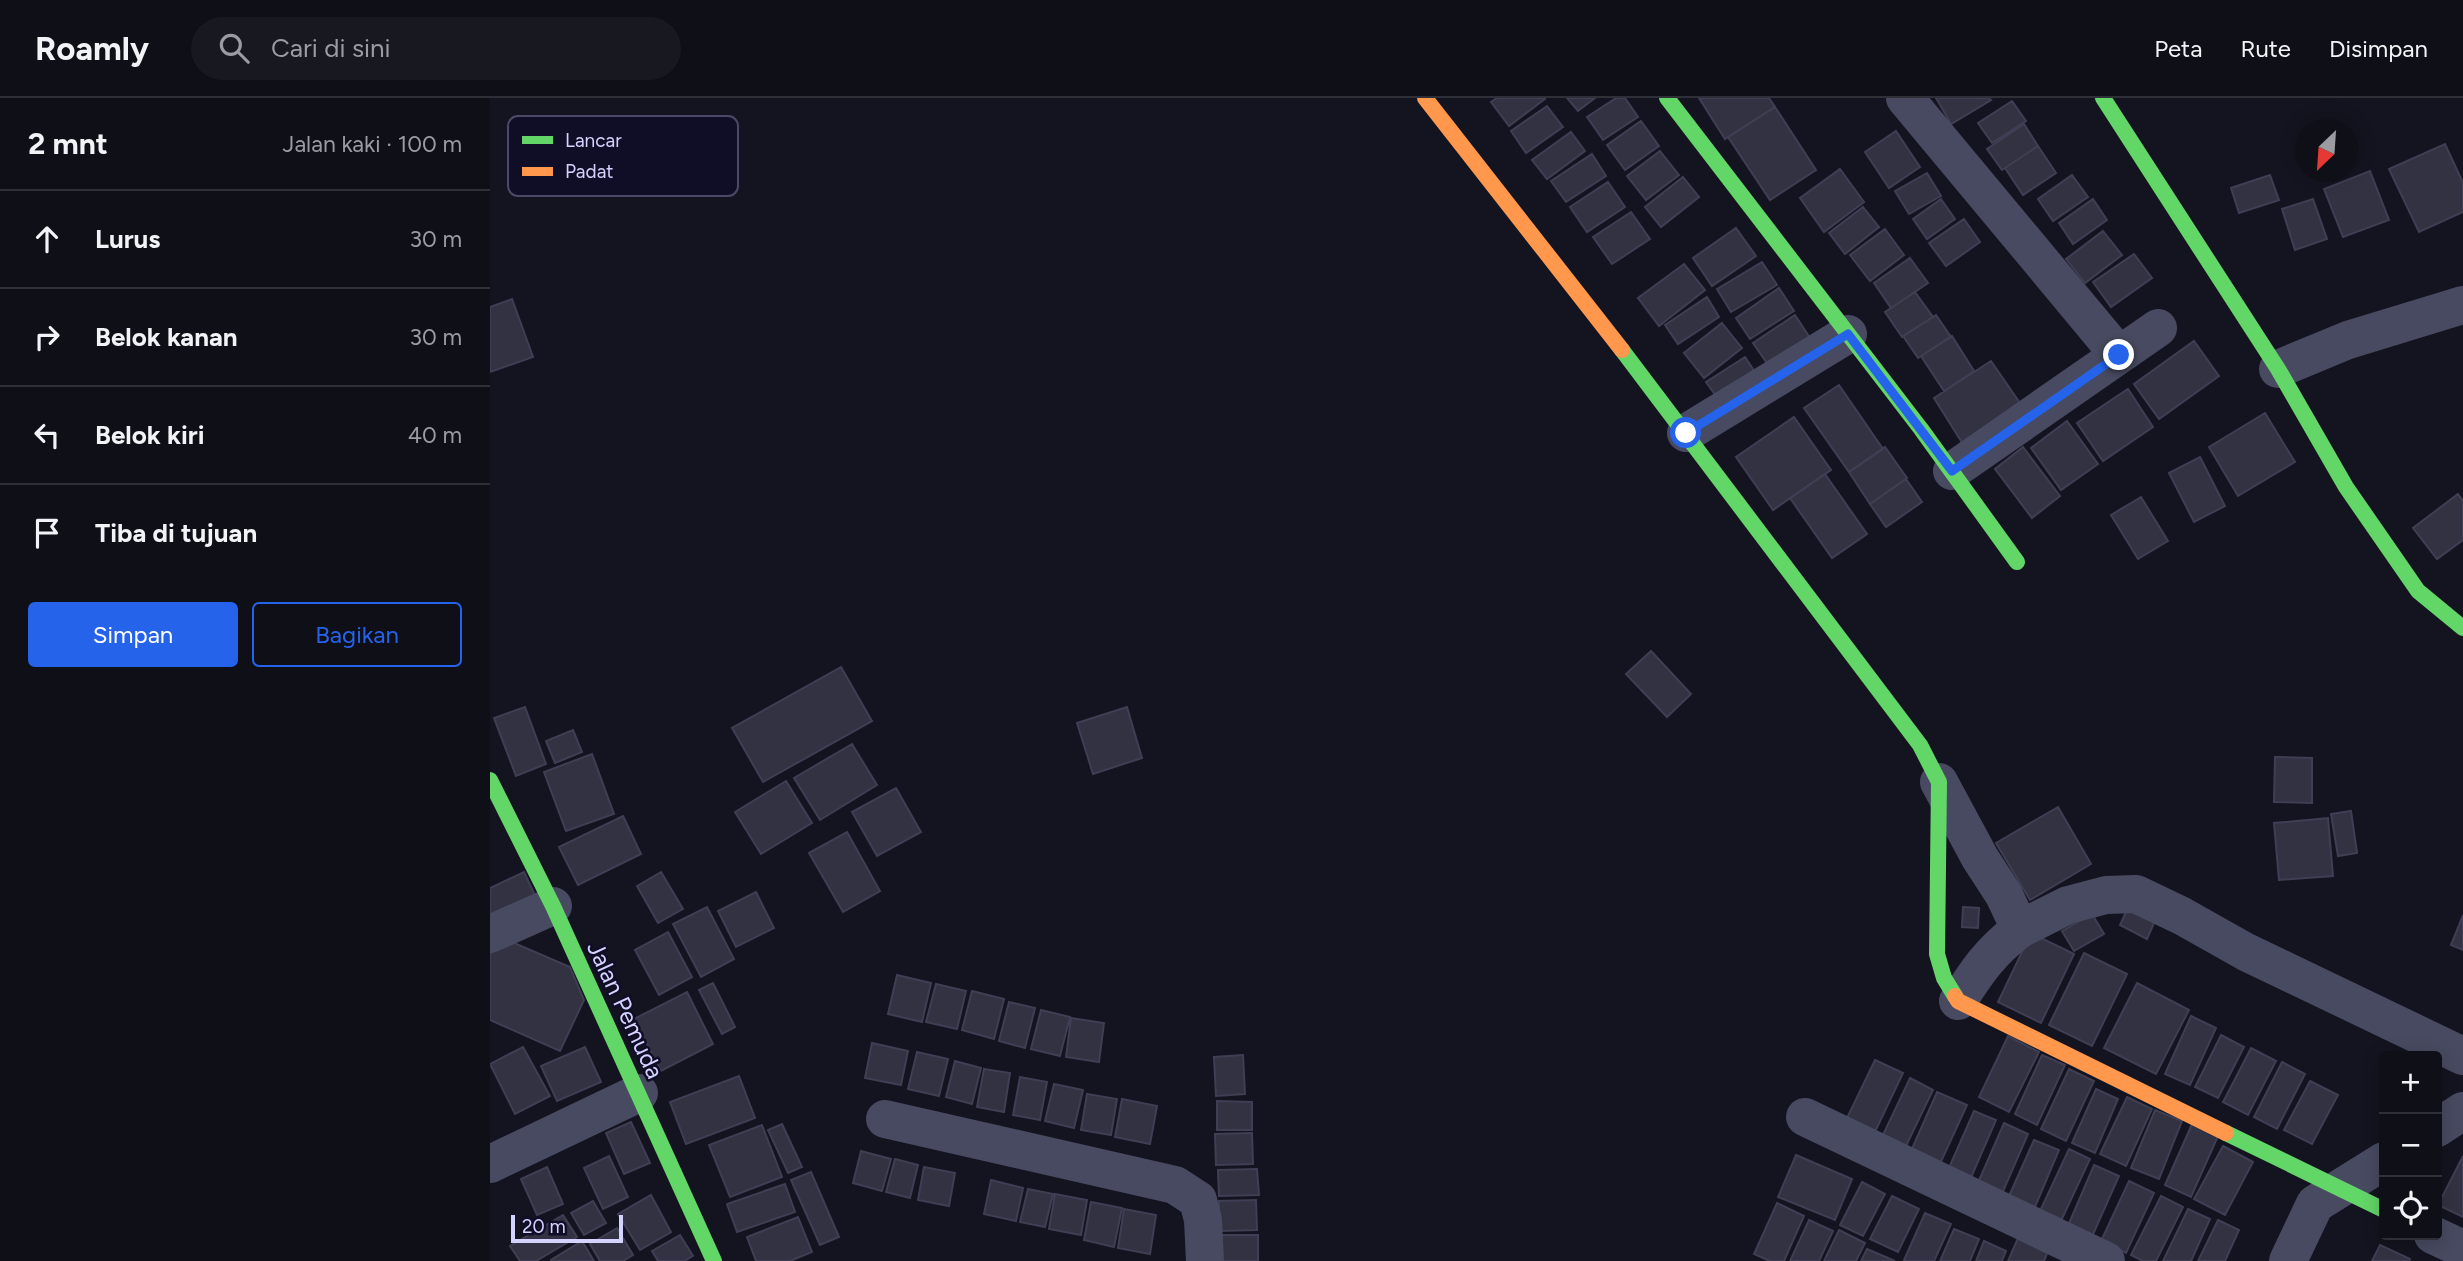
<!DOCTYPE html>
<html lang="id">
<head>
<meta charset="utf-8">
<style>
  body { margin:0; font-family:Figtree,sans-serif; background:#181821; color:#f1f3f6 }
  .controls { position:absolute; right:21px; bottom:21px; display:grid; overflow:hidden; border-radius:7px; box-shadow:0 4px 18px #0003 }
  .controls button { width:63px; height:63px; display:grid; place-items:center; padding:0; border:0; border-bottom:2px solid #2f2f37; background:#0f0f18; color:#f1f3f6; font:35px sans-serif }
  .compass { position:absolute; left:1805px; top:21px; width:63px; height:63px; border-radius:50%; background:#0f0f18; box-shadow:0 4px 18px #0003; rotate:205deg }
  .scale { position:absolute; left:21px; bottom:18px; width:112px; box-sizing:border-box; padding-left:7px; border:4px solid #d4d3ff; border-top:0; font-size:19px; line-height:24px; white-space:nowrap; color:#d4d3ff; -webkit-text-stroke:5px #100e26; paint-order:stroke }
  .stop { position:absolute; width:21px; height:21px; margin:-16px; border:5px solid #2563eb; border-radius:50%; background:#fff }
  .stop.end { background:#2563eb; border-color:#fff; box-shadow:0 2px 7px #0008 }
  .list { margin:0; padding:0; list-style:none }
  h2 { display:flex; justify-content:space-between; align-items:center; height:91px; margin:0; padding:0 28px; font-size:30px }
  h2 small { font-size:23px; font-weight:400; color:#9b9ca2 }
  .list li { display:grid; grid-template-columns:46px 1fr auto; gap:21px; align-items:center; box-sizing:border-box; height:98px; padding:0 28px; border-top:2px solid #2f2f37 }
  .list b { display:block; font-size:26px; white-space:nowrap }
  .list em { font-size:23px; font-style:normal; color:#9b9ca2 }
  .actions { display:flex; gap:14px; padding:21px 28px }
  .actions a { flex:1; padding:16px 0; border:2px solid #2563eb; border-radius:7px; text-align:center; font-size:24px; color:#2563eb }
  .actions .main { background:#2563eb; color:#fff }
  .icon { flex:none; width:38px; height:38px; fill:none; stroke:currentColor; stroke-width:2; stroke-linecap:round; stroke-linejoin:round }
  .map { position:relative; flex:none; width:1973px; height:1163px; overflow:hidden }
  header { display:flex; align-items:center; gap:42px; box-sizing:border-box; height:98px; padding:0 35px; background:#0f0f18; border-bottom:2px solid #2f2f37 }
  header strong { font-size:33px }
  nav { display:flex; gap:38px; margin-inline-start:auto; font-size:24px }
  .search { width:490px; height:63px; background:#181821; display:flex; align-items:center; gap:18px; box-sizing:border-box; padding:0 24px; border-radius:38px; color:#9b9ca2; font-size:26px }
  main { display:flex }
  aside { flex:1; background:#0f0f18 }
  .map>svg:first-child { display:block }
</style>
</head>
<body>
<header>
<strong>Roamly</strong>
<div class="search"><svg class="icon" aria-label="search" viewBox="0 0 24 24"><circle cx="10" cy="10" r="6"/><path d="M15 15l6 6"/></svg>Cari di sini</div>
<nav><a>Peta</a><a>Rute</a><a>Disimpan</a></nav>
</header>
<main>
<aside>
<h2>2 mnt<small>Jalan kaki · 100 m</small></h2>
<ul class="list">
<li><svg class="icon" aria-label="ahead" viewBox="0 0 24 24"><path d="M12 20V5M6 11l6-6 6 6"/></svg><div><b>Lurus</b></div><em>30 m</em></li>
<li><svg class="icon" aria-label="right" viewBox="0 0 24 24"><path d="M7 20v-9h11M14 6l5 5-5 5"/></svg><div><b>Belok kanan</b></div><em>30 m</em></li>
<li><svg class="icon" aria-label="left" viewBox="0 0 24 24"><path d="M17 20v-9H6M10 6l-5 5 5 5"/></svg><div><b>Belok kiri</b></div><em>40 m</em></li>
<li><svg class="icon" aria-label="arrive" viewBox="0 0 24 24"><path d="M6 21V4h12l-3 4 3 4H6"/></svg><div><b>Tiba di tujuan</b></div></li>
</ul>
<div class="actions"><a class="main">Simpan</a><a>Bagikan</a></div>
</aside>
<div class="map">
<svg width="1973" height="1163" viewBox="0 0 1973 1163">
  <rect width="100%" height="100%" fill="#141420"/>
  <path fill="#323242" stroke="#403e54" stroke-width="2" d="M1007,0h47l1,1 -36,27 -18,-24z
    M1077,0h28l-17,13z
    M1126,0h9l13,19 -35,23 -16,-23z
    M1209,0h70l6,9 -50,32z
    M1446,0h53l2,2 -40,24z
    M1522,3l14,20 -34,22 -14,-20z
    M1057,8l16,21 -37,26 -15,-22z
    M1285,9l41,63 -46,30 -42,-63z
    M1151,23l18,25 -34,24 -18,-25z
    M1534,26l14,22 -36,24 -15,-21z
    M1406,33l24,36 -31,21 -24,-36z
    M1081,34l14,19 -38,28 -15,-19z
    M1955,46l18,39v29l-44,20 -30,-63z
    M1548,48l18,27 -33,22 -18,-27z
    M1170,53l19,24 -33,25 -19,-24z
    M1102,56l14,22 -40,26 -15,-21z
    M1350,71l24,33 -40,30 -24,-34z
    M1880,73l19,49 -46,17 -19,-48z
    M1437,75l14,23 -32,18 -14,-23z
    M1582,77l16,22 -35,24 -15,-22z
    M1780,77l9,25 -40,13 -8,-25z
    M1193,79l16,20 -38,30 -16,-20z
    M1118,84l17,25 -38,25 -17,-25z
    M1451,101l14,20 -28,20 -14,-20z
    M1603,101l14,21 -34,24 -14,-21z
    M1823,101l14,40 -32,11 -13,-41z
    M1373,109l16,20 -34,27 -16,-21z
    M1141,114l19,27 -38,25 -19,-27z
    M1474,121l16,23 -34,24 -17,-23z
    M1246,130l20,28 -44,30 -19,-28z
    M1395,131l19,26 -34,26 -20,-26z
    M1613,133l19,24 -37,28 -19,-24z
    M1644,156l18,24 -41,29 -18,-25z
    M1420,160l18,25 -37,25 -17,-25z
    M1272,164l15,23 -46,27 -14,-23z
    M1194,166l21,26 -46,36 -21,-28z
    M1289,190l15,23 -44,28 -14,-21z
    M1425,194l18,25 -31,20 -17,-25z
    M1217,199l12,20 -41,27 -13,-19z
    M22,201l21,58 -43,15v-65z
    M1305,217l17,26 -41,28 -18,-26z
    M1446,217l15,22 -33,21 -15,-22z
    M1232,225l20,25 -38,30 -20,-25z
    M1462,238l22,35 -30,20 -23,-35z
    M1704,243l25,35 -60,43 -25,-35z
    M1255,259l14,21 -38,25 -15,-21z
    M1501,263l31,45 -59,38 -29,-46z
    M1349,287l44,64 -34,23 -45,-64z
    M1638,291l25,38 -50,34 -26,-38z
    M1775,315l30,49 -57,34 -29,-49z
    M1304,319l37,53 -58,40 -37,-53z
    M1577,323l31,43 -37,26 -30,-42z
    M1395,349l22,31 -37,26 -21,-32z
    M1533,349l37,49 -28,22 -37,-49z
    M1710,359l25,49 -31,16 -25,-49z
    M1335,376l42,60 -35,24 -42,-60z
    M1416,381l16,23 -36,25 -16,-23z
    M1968,396l5,7v39l-26,19 -24,-31z
    M1651,399l27,44 -30,18 -27,-44z
    M1161,553l40,43 -24,23 -41,-43z
    M351,569l31,54 -109,61 -31,-54z
    M35,609l21,57 -30,12 -22,-58z
    M637,609l15,51 -49,16 -16,-51z
    M83,632l9,22 -27,11 -9,-22z
    M362,646l25,41 -57,35 -26,-42z
    M102,656l22,60 -48,17 -22,-59z
    M1785,659l37,1v45l-38,-1z
    M296,683l26,42 -51,31 -26,-42z
    M406,690l25,44 -44,24 -25,-44z
    M1568,709l33,57 -61,36 -34,-57z
    M1861,713l6,42 -19,3 -7,-42z
    M133,718l18,38 -63,31 -19,-38z
    M1838,720l5,58 -54,4 -5,-57z
    M357,734l33,59 -37,21 -34,-59z
    M34,774l15,32 -49,24v-40z
    M171,774l22,37 -25,14 -21,-37z
    M266,794l18,36 -38,19 -18,-36z
    M1640,805l27,13 -10,23 -27,-14z
    M217,809l27,52 -33,18 -28,-53z
    M1473,809l16,1 -1,20 -16,-1z
    M1602,816l12,20 -30,17 -12,-20z
    M1973,817v35l-12,-5z
    M178,834l24,45 -33,18 -24,-45z
    M1541,835l43,21 -33,69 -43,-21z
    M8,838l72,31 14,33 -24,51 -70,-31v-65z
    M1594,855l43,21 -35,72 -43,-21z
    M407,877l34,8 -9,39 -34,-8z
    M223,885l22,44 -13,7 -23,-44z
    M1647,885l52,27 -33,64 -52,-26z
    M446,886l30,7 -9,38 -31,-7z
    M482,893l32,8 -10,40 -32,-9z
    M197,894l26,52 -52,27 -27,-52z
    M519,904l26,6 -10,40 -26,-7z
    M551,912l29,7 -10,39 -29,-7z
    M1701,918l25,12 -26,57 -25,-11z
    M581,920l33,5 -5,39 -33,-5z
    M1731,937l23,12 -26,51 -23,-11z
    M1518,938l31,16 -30,60 -30,-15z
    M382,945l36,8 -7,34 -36,-7z
    M33,949l27,49 -35,18 -25,-50z
    M95,949l16,35 -44,19 -16,-35z
    M1761,950l25,13 -28,54 -25,-13z
    M427,954l31,7 -9,37 -31,-7z
    M753,957l2,39 -29,2 -2,-39z
    M1552,957l23,10 -28,60 -22,-11z
    M1385,962l28,13 -29,61 -28,-14z
    M465,963l26,7 -9,36 -26,-7z
    M1792,964l23,12 -28,55 -23,-12z
    M494,971l26,4 -6,39 -27,-5z
    M1579,971l25,12 -28,60 -25,-12z
    M249,978l16,42 -69,26 -16,-42z
    M530,979l27,5 -7,38 -27,-5z
    M1420,980l23,12 -28,58 -23,-11z
    M1820,983l28,14 -26,49 -28,-14z
    M564,986l29,6 -9,38 -29,-7z
    M1606,991l22,10 -23,54 -23,-10z
    M1447,994l30,13 -27,59 -29,-13z
    M597,996l30,5 -6,36 -30,-5z
    M1637,999l25,12 -26,57 -26,-12z
    M632,1001l35,7 -7,38 -35,-7z
    M727,1003l35,1v28h-35z
    M1665,1012l27,11 -23,58 -28,-11z
    M1484,1013l22,9 -26,60 -22,-10z
    M141,1024l19,41 -26,11 -18,-41z
    M1514,1025l24,11 -27,62 -24,-11z
    M292,1026l20,43 -14,6 -20,-43z
    M1702,1026l26,12 -27,61 -26,-12z
    M272,1027l20,52 -52,20 -21,-52z
    M762,1035l1,31 -37,1 -1,-31z
    M1544,1042l25,10 -24,57 -26,-11z
    M1733,1048l30,16 -28,53 -31,-16z
    M1579,1051l21,10 -29,62 -21,-10z
    M371,1053l30,8 -9,32 -29,-8z
    M1306,1057l56,24 -17,41 -57,-23z
    M119,1058l19,41 -25,12 -19,-41z
    M1973,1058v61l-25,-12z
    M405,1061l23,6 -8,33 -24,-6z
    M1604,1067l25,11 -28,63 -24,-11z
    M57,1069l16,37 -26,11 -16,-36z
    M434,1069l31,6 -6,33 -31,-6z
    M767,1071l2,26 -40,1 -1,-26z
    M321,1074l28,65 -19,8 -29,-65z
    M501,1082l32,8 -7,33 -32,-7z
    M1639,1083l25,12 -28,60 -25,-12z
    M1372,1084l23,12 -22,42 -23,-11z
    M295,1086l10,28 -58,20 -10,-28z
    M538,1091l25,5 -8,33 -25,-5z
    M565,1096l32,6 -6,35 -32,-6z
    M161,1097l20,37 -31,18 -22,-36z
    M1402,1098l27,13 -21,43 -28,-13z
    M1671,1098l22,11 -27,54h-13l-12,-6z
    M766,1102l1,30 -38,1v-30z
    M103,1103l13,22 -22,12 -13,-22z
    M601,1104l31,6 -8,39 -30,-7z
    M1287,1105l27,13 -20,45h-14l-16,-7z
    M634,1111l32,6 -6,39 -32,-6z
    M1698,1111l22,10 -19,42h-28z
    M1435,1115l26,11 -17,37h-28l-2,-1z
    M73,1117l14,22 -41,24h-16l-10,-15z
    M308,1119l14,35 -22,9h-34l-9,-24z
    M1319,1122l24,11 -14,30h-29z
    M1728,1122l21,10 -14,31h-27z
    M127,1130l16,27 -10,6h-23l-10,-17z
    M1464,1131l25,10 -9,22h-30z
    M1349,1132l26,13 -9,18h-32z
    M190,1137l13,21 -9,5h-26l-6,-10z
    M731,1137h37v26h-38z
    M1528,1140l30,13 -4,10h-36z
    M92,1143l12,20h-42l-1,-1z
    M1494,1143l22,10 -4,10h-26z
    M1890,1147l30,14 -1,2h-37z
    M1377,1151l28,12h-34z"/>
  <g fill="none" stroke-linecap="round" stroke-linejoin="round">
    <path stroke="#484a61" stroke-width="38" d="M1415,0l214,257
      M1788,271l70,-29 115,-35
      M1196,335l162,-99
      M1462,373l206,-143
      M1449,684l41,76 24,37 16,34c-30,23 -42,41 -62,72
      M1530,831l48,-24 38,-10 30,-1 46,22 64,36 217,104
      M0,836l63,-28
      M1315,1019l301,144
      M395,1021l290,66 23,15 5,20 2,41
      M1947,1030l26,-17
      M0,1066l149,-71
      M1943,1137l30,14
      M1798,1163l27,-57 69,-43"/>
    <path stroke="#63d668" stroke-width="16" d="M1177,0l254,331 96,133
      M1613,0l175,271 68,118 72,104 45,37
      M1132,252l298,395 19,37 -2,172 7,24 11,18
      M0,682l63,126 161,355
      M1736,1035l158,77"/>
    <path stroke="#ff974d" stroke-width="16" d="M935,0l197,252
      M1465,898l3,5 268,132"/>
  </g>
  <g fill="none" stroke-linecap="round" stroke-linejoin="round">
    <path stroke="#2563eb" stroke-width="9" d="M1196,335l162,-99 104,137 167,-116"/>
  </g>
  <g text-anchor="middle" stroke-width="5" stroke-linejoin="round" paint-order="stroke">
    <g font-size="24" fill="#d4d3ff" stroke="#100e26">
      <text transform="translate(135 912) rotate(65)" y="8">Jalan Pemuda</text>
    </g>
  </g>
  <rect x="18" y="18" width="230" height="80" rx="10" fill="#100e26" stroke="#4b4967" stroke-width="2"/>
  <rect x="32" y="38" width="31" height="8" fill="#63d668"/>
  <rect x="32" y="69" width="31" height="9" fill="#ff974d"/>
  <g font-size="19" fill="#d4d3ff">
    <text x="75" y="49">Lancar</text>
    <text x="75" y="80">Padat</text>
  </g>
</svg>
<div class="controls">
<button>+</button>
<button>−</button>
<button><svg class="icon" aria-label="locate" viewBox="0 0 24 24"><circle cx="12" cy="12" r="6"/><path d="M12 2v4M12 18v4M2 12h4M18 12h4"/></svg></button>
</div>
<svg class="compass" viewBox="-18 -18 36 36"><path d="M0-13l5 13h-10z" fill="#e53935"/><path d="M0 13l5-13h-10z" fill="#9b9ca2"/></svg>
<div class="scale">20 m</div>
<div class="stop" style="left:1196px;top:335px"></div>
<div class="stop end" style="left:1629px;top:257px"></div>
</div>
</main>
</body>
</html>
